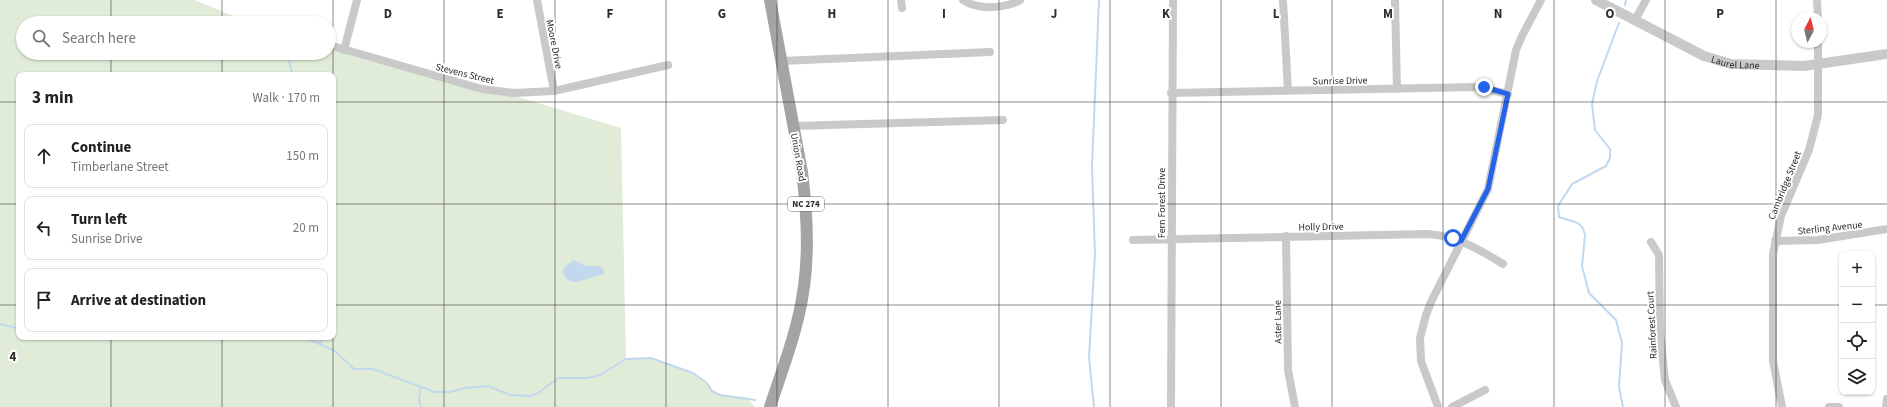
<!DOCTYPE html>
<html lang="en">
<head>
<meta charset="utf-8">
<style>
  body { margin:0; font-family:"Source Sans 3",sans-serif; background:#f6f6f6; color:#222 }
  .controls { position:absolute; right:12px; bottom:12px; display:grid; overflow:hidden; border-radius:8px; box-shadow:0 1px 3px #0004 }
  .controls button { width:36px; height:36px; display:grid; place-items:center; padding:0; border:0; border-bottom:1px solid #e0e0e0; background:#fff; color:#222; font:20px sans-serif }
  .compass { position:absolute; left:1791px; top:12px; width:36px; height:36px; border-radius:50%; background:#fff; box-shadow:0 1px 3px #0004; rotate:7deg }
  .stop { position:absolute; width:12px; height:12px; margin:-9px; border:3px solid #2563eb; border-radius:50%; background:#fff }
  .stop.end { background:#2563eb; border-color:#fff; box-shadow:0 1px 4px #0008 }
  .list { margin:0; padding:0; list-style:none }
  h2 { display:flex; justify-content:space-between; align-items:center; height:52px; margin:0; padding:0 16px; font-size:17px }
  h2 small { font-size:13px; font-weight:400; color:#767676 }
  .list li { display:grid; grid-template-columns:26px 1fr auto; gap:12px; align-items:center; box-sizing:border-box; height:64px; margin:0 8px 8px; padding:0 8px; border:1px solid #e0e0e0; border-radius:8px }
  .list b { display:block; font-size:15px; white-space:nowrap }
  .list p { margin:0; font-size:13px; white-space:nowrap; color:#767676 }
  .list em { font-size:13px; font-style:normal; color:#767676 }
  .icon { flex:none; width:22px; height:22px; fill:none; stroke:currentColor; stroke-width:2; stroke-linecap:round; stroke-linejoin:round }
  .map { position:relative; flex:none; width:1887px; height:407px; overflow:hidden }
  .search { position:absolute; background:#fff; box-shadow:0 1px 3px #0004; left:16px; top:16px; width:320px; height:44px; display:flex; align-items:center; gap:10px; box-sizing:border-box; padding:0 14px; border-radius:22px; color:#767676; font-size:15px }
  .panel { position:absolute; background:#fff; box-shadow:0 1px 3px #0004; left:16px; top:72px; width:320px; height:268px; border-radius:8px }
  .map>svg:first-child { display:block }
</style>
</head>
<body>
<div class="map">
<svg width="1887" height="407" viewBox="0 0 1887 407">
  <rect width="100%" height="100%" fill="#fff"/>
  <path fill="#e0ecd8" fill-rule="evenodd" d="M0,0h195l55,23h-227v30h306v-4l166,45 23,3 103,31 5,231 25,-1 9,2 33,13 14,10 5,8 8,4 26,2 9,10h-755zM19,75h314v262h-314z"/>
  <path fill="#c1d8ee" d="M574,260l12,6h13l4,3 1,5c-5,2 -9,2 -13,4 -12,3 -22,9 -28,-5 0,-6 6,-10 11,-13z"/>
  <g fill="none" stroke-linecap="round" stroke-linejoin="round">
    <path stroke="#c1d8ee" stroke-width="2" d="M1625,5l1,-5
      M1619,23l-22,58 -5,23 3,26 15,19v9l-4,8 -34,18 -14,22 1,11 19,6 5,5 2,7 -3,31 7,27 27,27 6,23 -3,44 4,20
      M289,60l3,15
      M0,324l19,5
      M304,337l31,14 19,18h19l62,23h15l15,-4 23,-2 22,9 19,1 8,-2 21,-16h30l12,-3 26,-16 25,-1 42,15 14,10 5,8 8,4 35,5
      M320,337l1,7
      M421,387l-2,12 2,8
      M1094,407l-5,-50 6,-103 -3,-87 7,-167"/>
    <path stroke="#c9c9c9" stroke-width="8" d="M537,0l17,91
      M901,0l1,8
      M963,0c14,10 42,9 57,0
      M1283,0l5,91
      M1395,0l2,89
      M1817,0l1,18
      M1635,20l11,-20
      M329,45l153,44 32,4 40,-2 114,-26
      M344,50l13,-50
      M781,61l209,-9
      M1171,93l306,-6 31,7
      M794,126l209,-6
      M1286,236l2,134 7,37
      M1133,240l295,-6c28,2 51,15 75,30
      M1775,241l43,-1 69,-11
      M1651,242l8,13 1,78 5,47 11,27
      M1171,407l2,-407
      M1438,407l-17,-46 -1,-23 6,-23 5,-13 57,-113 28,-139 6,-14 19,-36
      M1452,407l33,-17
      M1782,407l-9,-46v-107l8,-38 28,-66 9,-35v-73
      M1829,407h10
      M1886,407l1,-8"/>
    <path stroke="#c9c9c9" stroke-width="10" id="s1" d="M1596,0l108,56 27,8 73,2 83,-12"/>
    <path stroke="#a4a4a4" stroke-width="12" d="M770,407c10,-31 22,-61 29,-93 11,-47 9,-94 3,-142l-32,-172"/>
  </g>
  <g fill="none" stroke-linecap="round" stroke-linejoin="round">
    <path stroke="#2563eb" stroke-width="5" d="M1453,238l8,3 27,-52 20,-95 -24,-7"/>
  </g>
  <path fill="none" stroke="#2c2c2c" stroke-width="1" stroke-opacity="0.55" d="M111,0v23M222,0v23M333,0v75M444,0v407M555,0v407M666,0v407M777,0v407M888,0v407M999,0v407M1110,0v407M1221,0v407M1332,0v407M1443,0v407M1554,0v407M1665,0v407M1776,0v407M111,53v22M222,53v22M333,75v262M0,102h19M333,102h1554M0,204h19M333,204h1554M0,305h19M333,305h1509M1872,305h15M111,337v70M222,337v70M333,337v70"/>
  <g text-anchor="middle" stroke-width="4" stroke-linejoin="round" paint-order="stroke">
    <rect fill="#fff" stroke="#6b6b6b" stroke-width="1" x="788" y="197" width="36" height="14" rx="3"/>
    <g font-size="9" font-weight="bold" fill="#2c2c2c">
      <text x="806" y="207">NC 274</text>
    </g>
    <g font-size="10" fill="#2c2c2c" stroke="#fff">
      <text transform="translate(555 44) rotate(79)" y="4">Moore Drive</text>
      <text dy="4" stroke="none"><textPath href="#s1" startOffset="154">Laurel Lane</textPath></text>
      <text transform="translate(465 73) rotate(14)" y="4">Stevens Street</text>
      <text transform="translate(1340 80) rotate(-1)" y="4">Sunrise Drive</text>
      <text transform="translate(799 157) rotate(80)" y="4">Union Road</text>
      <text transform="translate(1784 185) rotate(-68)" y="4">Cambridge Street</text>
      <text transform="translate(1161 203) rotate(-90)" y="4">Fern Forest Drive</text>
      <text transform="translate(1321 226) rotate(-1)" y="4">Holly Drive</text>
      <text transform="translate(1830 227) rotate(-6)" y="4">Sterling Avenue</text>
      <text transform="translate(1277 322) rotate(-91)" y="4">Aster Lane</text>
      <text transform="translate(1651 325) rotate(-93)" y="4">Rainforest Court</text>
    </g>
  </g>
  <g font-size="13" text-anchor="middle" font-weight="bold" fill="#2c2c2c" stroke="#fff" stroke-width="4" stroke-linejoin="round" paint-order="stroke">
    <text x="388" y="18">D</text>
    <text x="500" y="18">E</text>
    <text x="610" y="18">F</text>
    <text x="722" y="18">G</text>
    <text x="832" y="18">H</text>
    <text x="944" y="18">I</text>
    <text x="1054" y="18">J</text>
    <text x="1166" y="18">K</text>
    <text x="1276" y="18">L</text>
    <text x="1388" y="18">M</text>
    <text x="1498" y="18">N</text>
    <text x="1610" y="18">O</text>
    <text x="1720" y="18">P</text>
    <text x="13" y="361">4</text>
  </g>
</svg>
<div class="controls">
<button>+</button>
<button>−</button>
<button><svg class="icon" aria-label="locate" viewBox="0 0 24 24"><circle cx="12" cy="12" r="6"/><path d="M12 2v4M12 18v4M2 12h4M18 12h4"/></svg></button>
<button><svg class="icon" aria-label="layers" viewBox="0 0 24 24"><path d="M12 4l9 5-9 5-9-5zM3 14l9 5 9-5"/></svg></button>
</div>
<svg class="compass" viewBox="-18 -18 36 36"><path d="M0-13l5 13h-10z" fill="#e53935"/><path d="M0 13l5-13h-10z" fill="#767676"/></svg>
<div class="stop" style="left:1453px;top:238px"></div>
<div class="stop end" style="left:1484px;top:87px"></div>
<div class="search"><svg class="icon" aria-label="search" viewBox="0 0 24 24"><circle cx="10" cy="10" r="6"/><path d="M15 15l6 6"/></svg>Search here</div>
<section class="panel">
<h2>3 min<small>Walk · 170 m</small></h2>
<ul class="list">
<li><svg class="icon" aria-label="ahead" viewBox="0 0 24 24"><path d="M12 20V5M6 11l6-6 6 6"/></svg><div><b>Continue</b><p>Timberlane Street</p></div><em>150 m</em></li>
<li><svg class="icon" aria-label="left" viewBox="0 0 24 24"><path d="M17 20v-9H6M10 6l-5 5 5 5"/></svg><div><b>Turn left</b><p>Sunrise Drive</p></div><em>20 m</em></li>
<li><svg class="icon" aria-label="arrive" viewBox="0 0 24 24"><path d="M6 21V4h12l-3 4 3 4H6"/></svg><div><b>Arrive at destination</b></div></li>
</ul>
</section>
</div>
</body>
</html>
